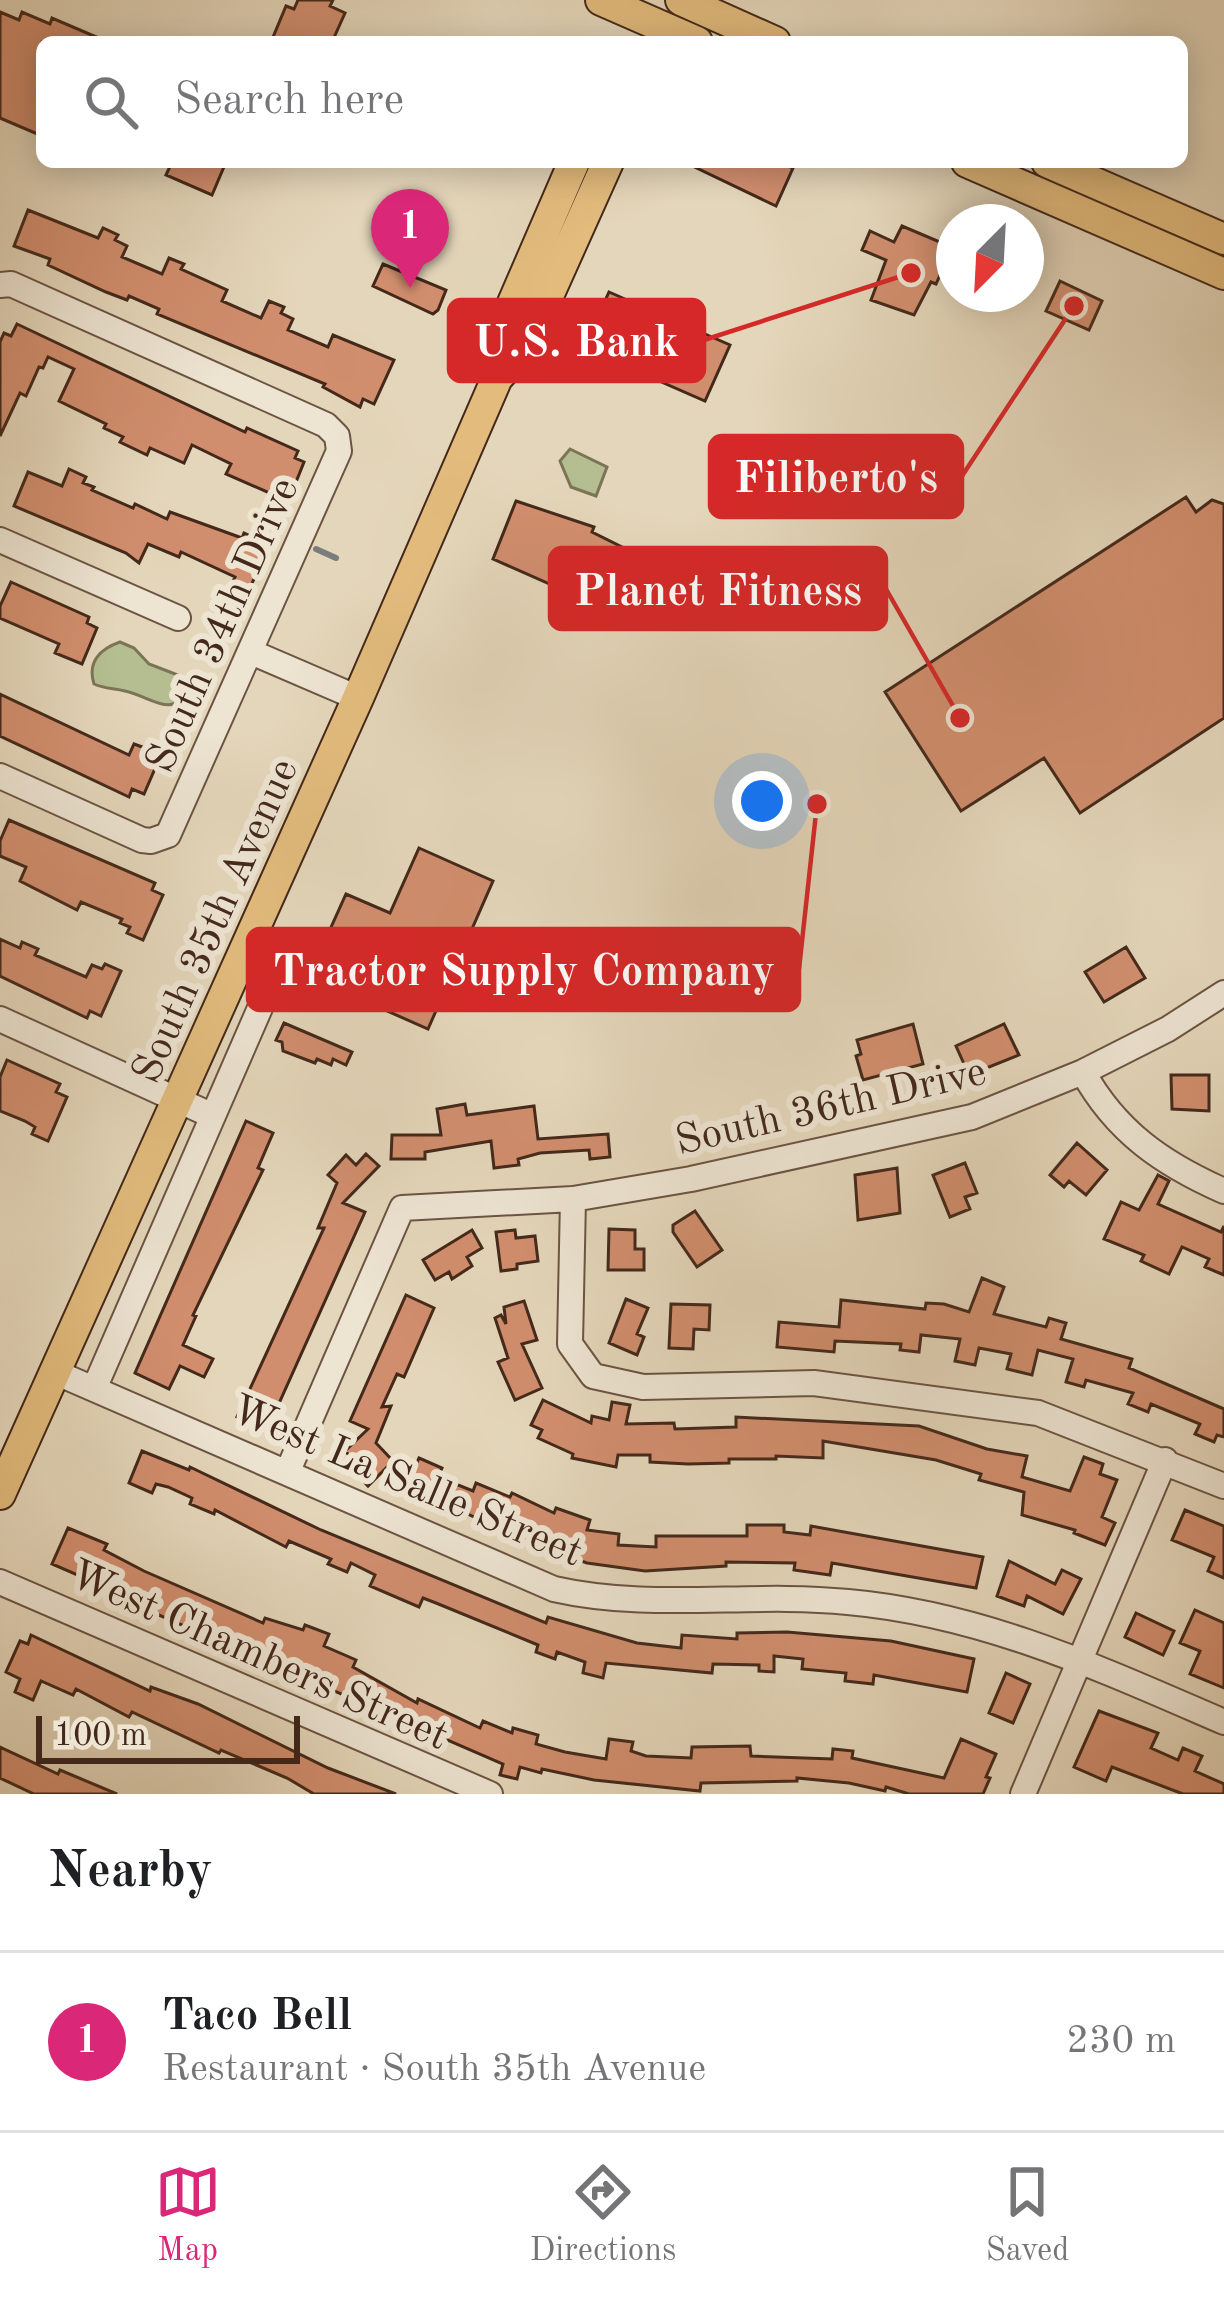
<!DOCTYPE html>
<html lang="en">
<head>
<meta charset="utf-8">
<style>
  body { margin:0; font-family:"Old Standard TT",serif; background:#f6f6f6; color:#202124 }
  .compass { position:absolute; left:936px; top:204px; width:108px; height:108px; border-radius:50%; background:#fff; box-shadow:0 6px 30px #0003; rotate:204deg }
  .scale { position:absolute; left:36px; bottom:30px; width:264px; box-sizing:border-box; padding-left:12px; border:6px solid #44291b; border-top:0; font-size:33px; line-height:42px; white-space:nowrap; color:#44291b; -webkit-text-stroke:9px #ede4d2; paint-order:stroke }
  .you { position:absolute; left:762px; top:801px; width:42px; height:42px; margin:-30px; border:9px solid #fff; border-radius:50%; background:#1a73e8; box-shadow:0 0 0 18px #1a73e833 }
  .badge { display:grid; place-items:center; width:78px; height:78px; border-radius:50%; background:#db2777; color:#fff; font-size:39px; font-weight:700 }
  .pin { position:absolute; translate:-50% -99px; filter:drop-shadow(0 3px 6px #0008) }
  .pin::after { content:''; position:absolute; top:63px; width:42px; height:36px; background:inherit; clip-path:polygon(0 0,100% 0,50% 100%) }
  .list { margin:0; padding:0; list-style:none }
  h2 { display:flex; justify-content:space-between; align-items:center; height:156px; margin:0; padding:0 48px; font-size:51px }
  h2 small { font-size:39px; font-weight:400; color:#757577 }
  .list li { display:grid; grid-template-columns:78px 1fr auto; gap:36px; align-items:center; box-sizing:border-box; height:180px; padding:0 48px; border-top:3px solid #e0e0e0 }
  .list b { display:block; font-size:45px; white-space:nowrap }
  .list p { margin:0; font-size:39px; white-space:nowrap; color:#757577 }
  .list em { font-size:39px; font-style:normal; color:#757577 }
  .icon { flex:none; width:66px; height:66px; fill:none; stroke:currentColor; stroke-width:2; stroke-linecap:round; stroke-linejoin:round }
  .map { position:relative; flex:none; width:1224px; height:1794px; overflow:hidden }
  .search { position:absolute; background:#fff; box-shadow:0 6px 30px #0003; left:36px; right:36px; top:36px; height:132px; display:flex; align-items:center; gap:30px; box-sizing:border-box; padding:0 42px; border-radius:18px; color:#757577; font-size:45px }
  .sheet { height:336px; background:#fff }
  nav { display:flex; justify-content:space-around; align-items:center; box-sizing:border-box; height:168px; border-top:3px solid #e0e0e0; background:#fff; font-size:33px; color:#757577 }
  nav a { display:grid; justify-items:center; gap:6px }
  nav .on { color:#db2777 }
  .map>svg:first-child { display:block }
</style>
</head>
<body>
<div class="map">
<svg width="1224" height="1794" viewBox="0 0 1224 1794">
  <rect width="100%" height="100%" fill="#e4d6ba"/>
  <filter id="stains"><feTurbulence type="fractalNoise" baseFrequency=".00167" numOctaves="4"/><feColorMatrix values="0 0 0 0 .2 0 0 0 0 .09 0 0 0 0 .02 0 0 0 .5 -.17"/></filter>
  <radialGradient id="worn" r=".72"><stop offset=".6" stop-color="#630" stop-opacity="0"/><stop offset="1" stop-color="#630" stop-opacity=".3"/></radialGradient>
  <path fill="#b4be90" stroke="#7c7456" stroke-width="3" d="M570,449l37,18 -11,29 -25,-9 -11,-26z
    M120,642l14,6 15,16 34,13 6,13c-17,30 -39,6 -64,1 -11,-3 -20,-2 -31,-7 -7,-22 6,-35 26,-42z"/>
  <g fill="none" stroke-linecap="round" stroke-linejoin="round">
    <path stroke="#797e7c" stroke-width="6" d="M316,549l20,9"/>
  </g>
  <path fill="#d18e6e" stroke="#44291b" stroke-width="3" d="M298,0h35l-3,6 15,7 -13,29h-61l15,-36 8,3z
    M0,12l19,8 3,-8 28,12 2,-6 56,24h-66v94l-42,-18z
    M172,162h54l-14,33 -46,-20z
    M684,162h95l14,6 -17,38z
    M28,210l70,28 5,-10 15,7 -3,5 12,6 -5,11 40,17 7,-16 15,6 -3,5 46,21 -5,11 39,17 8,-17 15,6 -3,6 12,6 -5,11 40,17 5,-12 61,25 -20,44 -11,-5 -3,8 -37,-20 2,-3 -168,-70 2,-5 -30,-13 -2,4 -21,-8 -58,-27 2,-6 -36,-13z
    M902,226l45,19 -8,17 6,2 -9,20 -5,-2 -17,33 -43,-15 15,-40 -24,-10 8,-19 24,11z
    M383,264l63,26 -8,20 -5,4 -60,-28z
    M1060,281l42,20 -13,29 -43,-19z
    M609,292l121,53 -25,56 -121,-53z
    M17,324l228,108 2,-4 51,23 -3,7 9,4 -18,45 -17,-6 3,-7 -46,-20 5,-10 -39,-19 -8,18 -34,-15 -3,7 -27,-13 3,-5 -19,-9 2,-4 -47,-23 15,-32 -26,-12 -5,11 -4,-1 -13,29 -6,-3 -20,43v-94l4,-9 7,3z
    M69,469l17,8 -3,6 11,4 -2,3 41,18 2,-4 32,15 3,-7 72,26 2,-5 26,12 -24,51 -16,-8 5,-11 -54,-25 -2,5 -31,-13 -9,19 -13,-10 -112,-47 14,-34 34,14z
    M1186,497l10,15 16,-12 12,4v214l-144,95 -36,-55 -83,53 -76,-119z
    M516,501l78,26 -2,5 48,24 -27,56 -120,-53z
    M11,582l78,35 -2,6 10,5 -15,36 -27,-11 4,-9 -59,-26v-12z
    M0,694l129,61 5,-11 11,4 2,-5 16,7 -19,44 -12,-5 -3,8 -129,-61z
    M9,820l146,63 -3,7 11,5 -20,45 -16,-7 3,-6 -10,-4 2,-4 -41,-17 -4,8 -57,-29 6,-14 -26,-11v-15z
    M419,848l74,33 -65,148 -102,-45 7,-15 -6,-2 12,-28 -11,-5 18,-40 44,19z
    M0,939l20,9 2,-6 16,7 -3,6 51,22 6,-12 10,4 3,-5 16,7 -20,45 -11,-5 -3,7 -87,-42z
    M1126,947l19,31 -41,24 -19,-30z
    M284,1023l68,29 -6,13 -13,-6 -2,6 -14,-6 -2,4 -32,-12 -1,-9 -6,-2z
    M913,1024l10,40 -60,16 -7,-24 5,-2 -4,-14z
    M1004,1024l15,31 -50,20 -13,-29z
    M7,1060l53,24 -4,8 11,5 -19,44 -16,-7 3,-7 -10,-6 -25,-10v-34z
    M1171,1075h38v36l-37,-2z
    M465,1104l2,11 67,-9 4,33 70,-5 2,23 -20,2 -1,-9 -49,3 -22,6 1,6 -25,3 -3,-27 -66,11v7h-34l1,-24h49l-4,-26z
    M246,1121l27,12 -15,35 5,2 -70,145 3,1 -13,29 30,14 -9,18 -24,-11 -11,23 -34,-16z
    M1077,1143l30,27 -21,25 -17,-14 -5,6 -14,-12z
    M366,1154l13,12 -36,37 22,9 -98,218 -30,-13 87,-189h-6l19,-45 -9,-8 18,-20 10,10z
    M965,1163l12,30 -12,4 5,12 -20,8 -17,-42z
    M897,1168l3,45 -42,7 -3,-45z
    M1158,1175l11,6 -11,23 63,28 3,-6v49l-19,-8 4,-8 -27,-12 -13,27 -28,-13 3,-6 -40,-16 17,-37 18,8z
    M695,1211l27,39 -25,17 -24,-35v-7z
    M609,1229l26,1v19h9v21h-36z
    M472,1230l10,18 -15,9 5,9 -20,13 -3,-7 -14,8 -12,-20z
    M515,1230l1,8 19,-2 3,25 -21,3v5l-16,2 -5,-39z
    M982,1278l22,9 -10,27 52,13 3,-9 17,5 -5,16 71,20 -3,9 95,41v28l-7,-2 -3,7 -19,-8 5,-10 -49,-20 -3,8 -20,-8 5,-11 -47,-13 -2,7 -18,-5 7,-23 -35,-9 -6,25 -25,-6 4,-15 -32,-6 -4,17 -20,-4 5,-22 -39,-4 -2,17 -19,-2 1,-6 -66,-3 -1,11 -57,-5 2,-25 60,5 2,-27 84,9 1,-6 18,1 25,8z
    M406,1295l28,13 -30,69 -7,-3 -15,33 9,-1 -15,37 17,18 -25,25 -17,-18 5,-6 -11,-11 23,-22 -18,-8z
    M626,1299l22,9 -11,26 7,3 -7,18 -28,-12z
    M524,1301l13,39 -15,4 20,44 -27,12 -17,-38 10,-4 -13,-40 6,-3 5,9 -2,-17z
    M671,1304l39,1 -1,25 -15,-1 -1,20 -24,-1z
    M543,1400l48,23 1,-7 17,4 3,-18 18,3 -4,19 48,-1 1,6 61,-2v-10l183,9 68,23 40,7 -5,21 48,14 14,-34 19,7 -3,10 17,6 -15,37 13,6 -10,22 -31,-12 1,-3 -53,-15 2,-23 -45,-12 2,-6 -45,-14 -113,-19v17l-47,-2v3h-47v4l-41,1 -38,-2v-7h-32l-2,12 -44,-9 1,-4 -35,-16 4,-8 -11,-5z
    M142,1451l47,19 1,-3 131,63 225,93 2,-6 89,26 44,5 1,-13 55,4v-6l50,-1 104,9 83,18 -7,33 -93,-17 -1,9 -28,-3 1,-8 -44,-4 1,-10 -29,-3v16l-15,-1v-6l-46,-1 -1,9 -106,-10 -3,15 -20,-5 2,-11 -28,-10 -2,7 -19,-7 2,-7 -102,-42 -13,-5 -4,9 -49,-21 5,-11 -24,-12 -4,9 -19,-8 3,-5 -42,-18 -3,6 -71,-37 -1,4 -24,-10 2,-6 -24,-11 -12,-3 -4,9 -23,-10z
    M419,1458l23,10 -4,9 35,14 3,-8 34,14 2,-4 42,20 2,-5 34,12 -3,10 32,4 -1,11 38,2v-11h91v-11h37v7l26,3 1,-9 172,31 -7,31 -144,-25 -2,12 -36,-5 1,-7 -69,-1v4l-81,5 -58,-8 -49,-17 -132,-60z
    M1185,1510l39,16v52l-16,-7 6,-14 -42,-17z
    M68,1528l39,16 -3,6 40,21 119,52 2,-5 38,12 2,-5 24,9 -5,12 32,14 -3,7 64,36 1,-4 62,29 3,-7 29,12 1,-5 25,7 -2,9 29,8 41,7 3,-20 24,3 -2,9 15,5 45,2 1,-11 58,-1 1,10 81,3 1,-10 20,2 -1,7 92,20 17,-39 35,15 -10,23 4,1 -7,16h-74l-23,-7 -1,4 -36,-8 -52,-5v3l-96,2 -1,8 -106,-11 -52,-11 -1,4 -21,-6 -3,12 -17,-4 3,-11 -365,-158 2,-4 -88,-38z
    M1009,1561l46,23 7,-14 19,9 -18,35 -36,-18 -3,10 -27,-10z
    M1195,1610l29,13v65l-34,-14 10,-23 -20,-8z
    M1136,1613l38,18 -11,24 -38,-18z
    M31,1635l119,56 1,-4 47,17 130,64 68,26h-82l-27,-16 -66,-28 -2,3 -87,-41 -3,5 -53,-28 -3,6 -32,-14 -8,19 -18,-8 5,-13 -14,-7 14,-31 8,3z
    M1006,1673l24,11 -17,39 -24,-10z
    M1099,1711l59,22 -7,15 27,12 5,-12 19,8 -7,15 29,13v10h-41l-71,-27 -6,14 -32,-14z
    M0,1747l58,27 2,-4 57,24h-83l-34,-16z"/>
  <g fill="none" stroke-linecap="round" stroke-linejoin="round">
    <g stroke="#6c5443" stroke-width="28">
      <path id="minor" d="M0,285l11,-1 315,141 11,11 2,15 -171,384 -17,6 -9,-1 -142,-64
        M0,540l178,78
        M251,652l107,46
        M0,1019l213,97
        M1083,1072c33,60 80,92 141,119
        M573,1199l-3,145 23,32 50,11 171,-4 224,30 186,73
        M57,1373l497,216c97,22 195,3 294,13 135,12 253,67 376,120
        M94,1389l166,-381
        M287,1473l115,-265 171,-9 118,-20 281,-62 111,-45 85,-43 56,-36
        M0,1582l490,212
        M1023,1794l142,-334"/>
    </g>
    <g stroke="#44291b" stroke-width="34">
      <path id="major" d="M601,0l96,42
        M681,0l94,42
        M967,162l257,112
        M1047,162l177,77
        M497,378l3,-45 74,-171
        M0,1494l358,-796 139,-320 28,-31 83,-185"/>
    </g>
    <use href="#minor" stroke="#ede4d2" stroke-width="24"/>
    <use href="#major" stroke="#e2bb7d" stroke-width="30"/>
  </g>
  <g text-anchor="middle" stroke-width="12" stroke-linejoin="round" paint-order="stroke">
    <g font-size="42" fill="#44291b" stroke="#ede4d2">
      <text transform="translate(220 624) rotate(-66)" y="15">South 34th Drive</text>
      <text transform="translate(213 920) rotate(-66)" y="15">South 35th Avenue</text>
      <text transform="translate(830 1104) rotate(-13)" y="15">South 36th Drive</text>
      <text transform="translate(408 1479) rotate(23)" y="15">West La Salle Street</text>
      <text transform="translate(260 1653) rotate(24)" y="15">West Chambers Street</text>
    </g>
  </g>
  <path fill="none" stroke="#d62828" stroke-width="4.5" d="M911 273L704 340M1074 306L962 476M960 718L886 589M817 804L799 969"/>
  <g fill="#d62828" stroke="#ede4d2" stroke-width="4.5">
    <circle cx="911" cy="273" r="12"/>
    <circle cx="1074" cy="306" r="12"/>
    <circle cx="960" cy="718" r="12"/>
    <circle cx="817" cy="804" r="12"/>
  </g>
  <g fill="#d62828" stroke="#d62828" stroke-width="4.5">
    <rect x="449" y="300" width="255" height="81" rx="12"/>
    <rect x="710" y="436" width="252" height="81" rx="12"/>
    <rect x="550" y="548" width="336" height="81" rx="12"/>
    <rect x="248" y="929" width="551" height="81" rx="12"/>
  </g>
  <g font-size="45" text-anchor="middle" font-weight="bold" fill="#fff">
    <text x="576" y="356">U.S. Bank</text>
    <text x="836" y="492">Filiberto's</text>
    <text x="718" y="605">Planet Fitness</text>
    <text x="524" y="985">Tractor Supply Company</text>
  </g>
  <rect width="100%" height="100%" filter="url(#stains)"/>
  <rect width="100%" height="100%" fill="url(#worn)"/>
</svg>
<svg class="compass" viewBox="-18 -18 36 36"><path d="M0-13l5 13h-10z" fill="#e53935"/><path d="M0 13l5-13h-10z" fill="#757577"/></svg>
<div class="scale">100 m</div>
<div class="you"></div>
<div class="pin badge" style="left:410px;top:288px">1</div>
<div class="search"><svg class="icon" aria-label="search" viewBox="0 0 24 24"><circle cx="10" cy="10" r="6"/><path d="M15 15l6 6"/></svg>Search here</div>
</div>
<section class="sheet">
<h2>Nearby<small></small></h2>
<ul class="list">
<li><span class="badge">1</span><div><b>Taco Bell</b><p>Restaurant · South 35th Avenue</p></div><em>230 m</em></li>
</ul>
</section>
<nav>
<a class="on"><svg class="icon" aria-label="map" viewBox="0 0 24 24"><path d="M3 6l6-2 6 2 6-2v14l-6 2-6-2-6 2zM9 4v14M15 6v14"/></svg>Map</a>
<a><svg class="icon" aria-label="directions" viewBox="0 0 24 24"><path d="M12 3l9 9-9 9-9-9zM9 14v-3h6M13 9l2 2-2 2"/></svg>Directions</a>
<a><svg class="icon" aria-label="saved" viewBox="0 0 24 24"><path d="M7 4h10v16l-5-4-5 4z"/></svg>Saved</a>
</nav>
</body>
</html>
